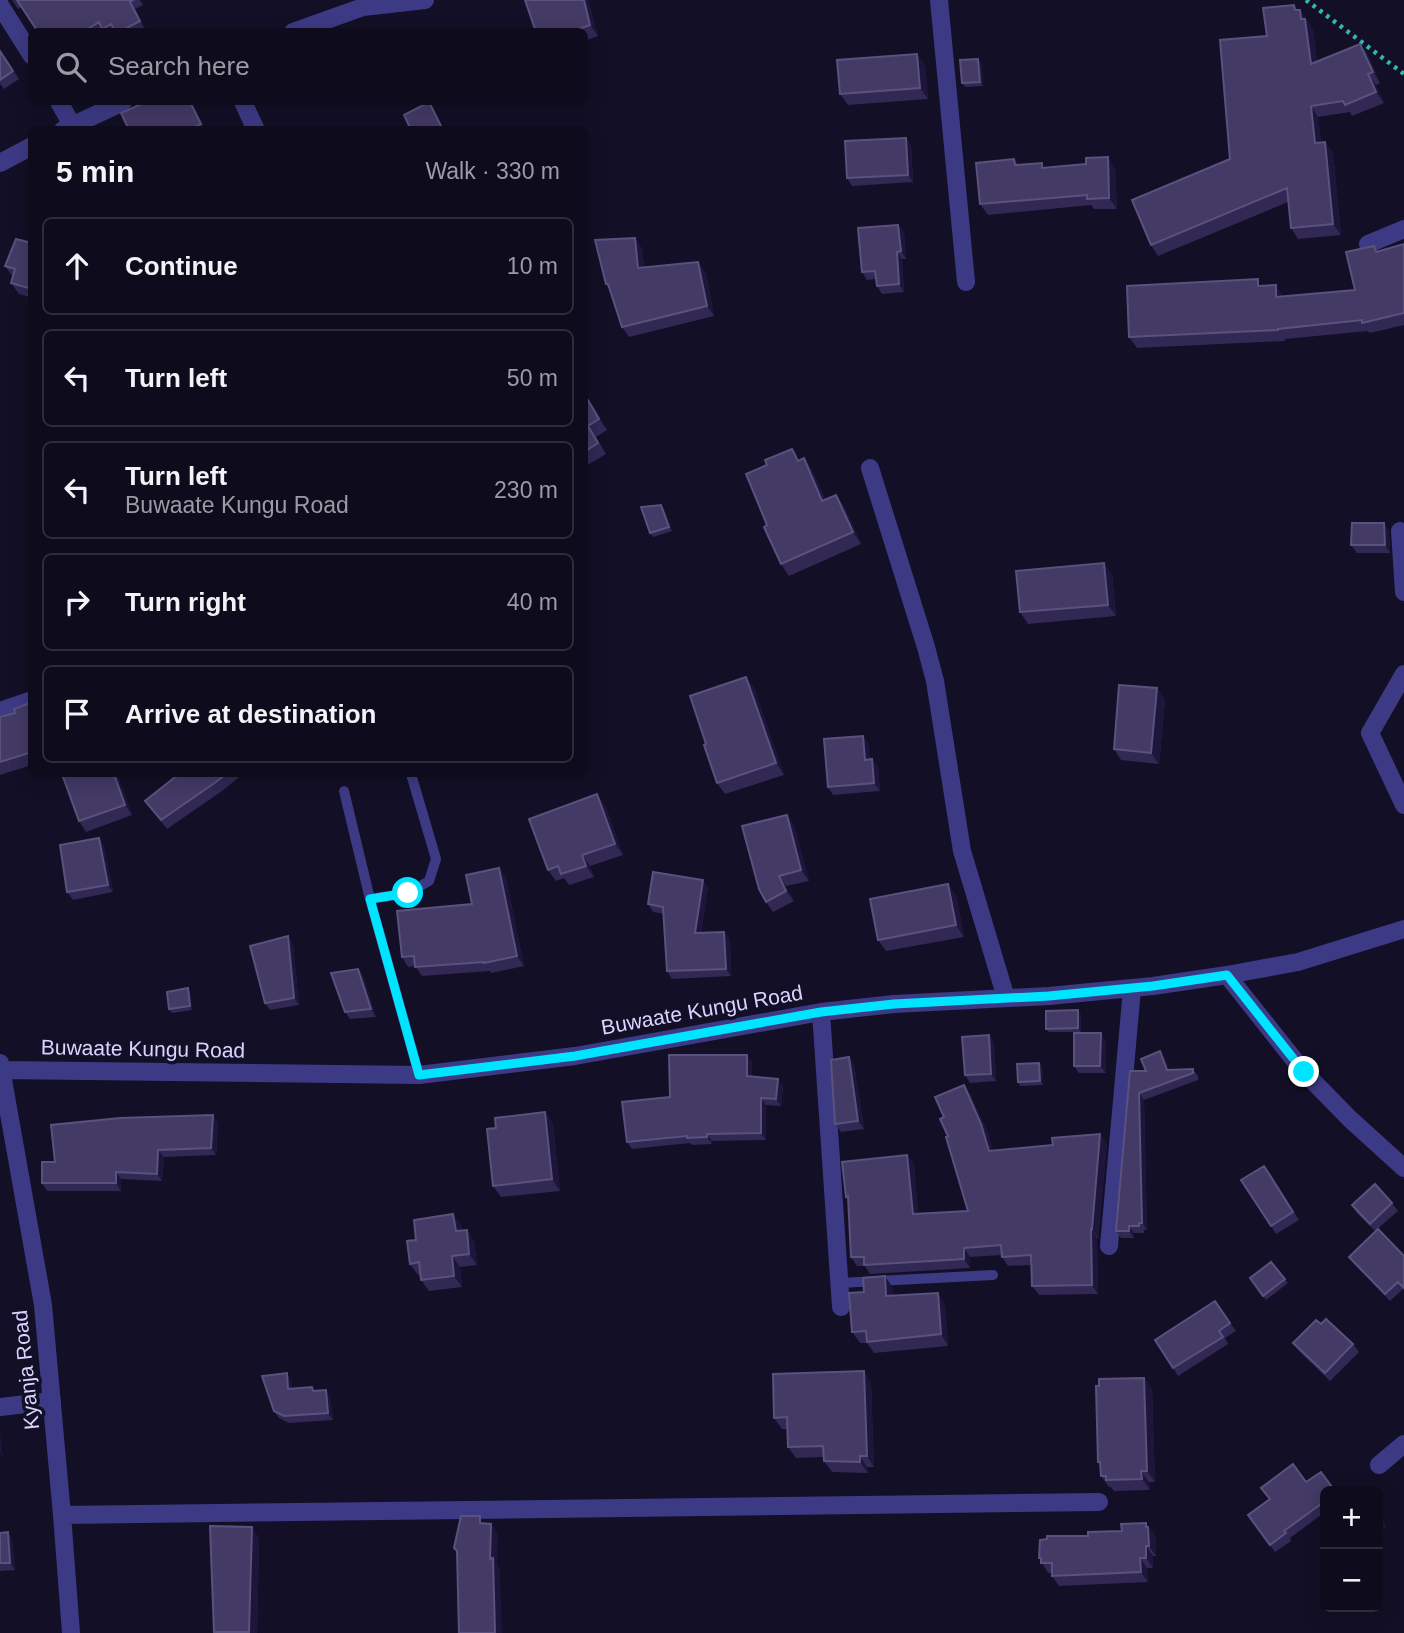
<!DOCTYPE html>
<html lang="en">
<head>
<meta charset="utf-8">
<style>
  body { margin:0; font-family:Arial,sans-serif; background:#171425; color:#f1f3f6 }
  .controls { position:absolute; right:21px; bottom:21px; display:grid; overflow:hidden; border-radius:10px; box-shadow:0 4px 18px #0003 }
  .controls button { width:63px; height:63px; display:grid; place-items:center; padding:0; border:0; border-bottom:2px solid #2e2b3b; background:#0e0b1c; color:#f1f3f6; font:35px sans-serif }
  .stop { position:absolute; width:21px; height:21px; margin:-16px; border:5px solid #00e5ff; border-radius:50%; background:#fff }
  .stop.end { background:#00e5ff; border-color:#fff; box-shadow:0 2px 7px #0008 }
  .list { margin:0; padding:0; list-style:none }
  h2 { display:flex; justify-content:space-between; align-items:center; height:91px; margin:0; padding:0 28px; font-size:30px }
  h2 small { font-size:23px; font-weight:400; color:#9b9ba3 }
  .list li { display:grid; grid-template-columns:46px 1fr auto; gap:21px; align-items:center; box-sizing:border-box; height:98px; margin:0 14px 14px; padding:0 14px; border:2px solid #2e2b3b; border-radius:10px }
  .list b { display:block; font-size:26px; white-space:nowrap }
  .list p { margin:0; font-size:23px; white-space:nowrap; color:#9b9ba3 }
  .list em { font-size:23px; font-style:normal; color:#9b9ba3 }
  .icon { flex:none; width:38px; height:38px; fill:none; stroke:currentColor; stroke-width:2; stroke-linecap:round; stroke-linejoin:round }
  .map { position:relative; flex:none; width:1404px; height:1633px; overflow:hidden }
  .search { position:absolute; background:#0e0b1c; box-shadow:0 4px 18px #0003; left:28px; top:28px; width:560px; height:77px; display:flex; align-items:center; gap:18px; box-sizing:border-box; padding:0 24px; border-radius:10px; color:#9b9ba3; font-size:26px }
  .panel { position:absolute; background:#0e0b1c; box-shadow:0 4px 18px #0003; left:28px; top:126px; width:560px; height:651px; border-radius:10px }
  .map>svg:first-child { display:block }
</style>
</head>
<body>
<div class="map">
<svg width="1404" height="1633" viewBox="0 0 1404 1633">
  <rect width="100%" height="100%" fill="#130f26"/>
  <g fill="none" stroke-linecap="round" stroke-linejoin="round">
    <path stroke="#2fb8b0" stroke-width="4.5" stroke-dasharray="3.5 5" stroke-linecap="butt" d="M1306,0l98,74"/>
    <path stroke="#3d3a85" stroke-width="10" d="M344,791l26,108 49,176
      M370,899l38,-6 21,-12 7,-22 -25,-85
      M839,1283l154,-8"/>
    <path stroke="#3d3a85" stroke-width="18" d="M939,0l27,282
      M0,5l32,51
      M293,32l70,-25 62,-7
      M59,102l13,23
      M243,102l13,28
      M63,130l60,-28
      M0,163l32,-17
      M1368,244l36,-15
      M870,468l56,179 9,34 27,170 44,147
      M1400,531l4,61
      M1404,674l-34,59 34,72
      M0,711l32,-11
      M1227,975l77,97 46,47 54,49
      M821,1012l20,295
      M0,1063l43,242 19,210 9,118
      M2,1070l417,5 156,-19 246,-44 73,-8 155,-8 104,-10 74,-11 71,-13 106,-33
      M1109,1246l23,-257
      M0,1407l52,-6
      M1379,1465l25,-21
      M62,1515l1037,-13"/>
  </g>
  <path fill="#312854" d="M12,0h128l3,5 -8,4 10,20 -6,3h-35l-1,-2 -3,2h-62l-16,-25 -4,2z
    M525,0h63l10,36 -14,5v-9h-48z
    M1298,10h2l13,19 4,33 43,-18 8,11 12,28 -4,2 8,18 -32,13 -2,-4 -32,5 3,25h4l8,11 8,82 -43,4 -7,-11 -3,-26 -130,54 -7,-11 79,-86 37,-123z
    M0,50l19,29 -15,10 -4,-5z
    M981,62l2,24 -18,1 -3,-4z
    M925,65l3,34 -80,6 -8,-11z
    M194,106l11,24h-76z
    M906,138l5,7 2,37 -61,4 -5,-8z
    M1014,159l4,6 27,3h70l2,41h-23l-3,-4 -103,10 -8,-11z
    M904,232l2,27h-4l2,33 -22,2 -5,-8 -1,-7 -9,1 -5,-8z
    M32,243v55l-13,-4 -8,-11 2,-6 -8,-11z
    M1404,244v81l-34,8 -2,-2 -83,8v2l-148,7 -8,-11 154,-41v1l72,-7 23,-39z
    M642,248l2,20 62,5 8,43 -85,21 -7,-10 -12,-37 -4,-6z
    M584,396l9,10 14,24 -11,7 10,17 -22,13z
    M804,458l8,12 13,29 11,-4 8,11 17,38 -72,32 -8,-12 -14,-39 33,-65z
    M664,509l8,22 -19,6 -3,-4z
    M1389,530l1,23h-33l-6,-8z
    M1112,574l4,42 -88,8 -8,-12z
    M746,677l8,11 30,87 -59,19 -8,-11 -11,-39z
    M1157,688l8,12 -6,64 -38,-4 -7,-11z
    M32,702v63l-32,10v-58l15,-4z
    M863,736l5,7 2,17 2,-1 6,8 2,24 -47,4 -5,-8z
    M62,774h53l4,5 13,36 -46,17 -7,-11z
    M179,774h64l-21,17 -55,38 -22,-28z
    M605,805l18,50 -33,11 4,11 -25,8 -5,-7 -8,3 -8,-11z
    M794,825l15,56 -23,5 8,15 -21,11 -7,-10z
    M99,838l5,8 9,46 -40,8 -6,-8z
    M499,868l7,10 18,88 -33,7 -1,-2 -68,5 -7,-10 -7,1 -6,-10 70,-53z
    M708,887l-7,46 23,-1 6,7 1,37 -59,3 -5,-8 -3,-57 -11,-2 -5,-8z
    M956,895l8,42 -78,14 -8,-11z
    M293,944l6,61 -29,5 -5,-7z
    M358,969l5,7 13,41 -26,2 -5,-7z
    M190,992l2,18 -20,3 -3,-4z
    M1081,1014v18h-32l-3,-3z
    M989,1035l5,8 2,38 -26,2 -5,-8z
    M1106,1041v32h-27l-5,-7z
    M1160,1051l5,8 4,11 24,-1 5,7v4l-54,20 3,130h-3v3h-10v5h-13l-5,-7 14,-160h16z
    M747,1055l5,8v14l31,9 -2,20 -15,-1v35l-54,1v3l-20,1 -2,-2 -58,6 -5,-7 43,-45z
    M1039,1063l3,3 1,19 -23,1 -2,-4z
    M854,1064l10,65 -23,3 -6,-8z
    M970,1094l18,39 5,18 114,-8 -9,95h-1l1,56 -59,1 -7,-9 -1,-21 -23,1 -6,-9v-2l-32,2v11l-100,6 -5,-8h-8l-6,-9 -3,-57 -2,-3 61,-42 7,9 4,50 50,-3 -24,-94z
    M545,1112l8,12 7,67 -59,6 -8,-11 3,-58z
    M218,1122l-2,33 -52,2 -2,24 -41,-2v12h-74l-5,-8 13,-21z
    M1270,1173l29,47 -23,14 -5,-8z
    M1392,1203l6,8 -23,20 -18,-18 -5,-8z
    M461,1225l1,6 12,10 3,24 -17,2 2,20 -33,4 -8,-11v-6l-3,1 -8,-11 6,-24z
    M1404,1256v34l-1,-1 -13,12 -36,-37 -5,-7z
    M1271,1262l17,21 -22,17 -16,-22z
    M893,1288v8l45,-3 7,11 3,42 -74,7 -7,-10h-7l-8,-11 12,-40z
    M1215,1301l21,30 -11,7 3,6 -50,32 -5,-8z
    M1321,1324l32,20 6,8 -29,29 -31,-30 -6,-8z
    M1144,1378l8,11 3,93h-6l1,8 -36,1 -3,-4h-2l-8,-11v-11l-3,-3z
    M291,1380l1,8 20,-1 2,4 16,6 3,23 -44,3 -10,-5 -5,-7z
    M871,1382l3,85h-7l1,6 -36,-1 -8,-11v-4l-28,1 -8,-11v-18h-6l-8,-11z
    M1306,1482l19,9v21l-35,26 1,3 -16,11 -27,-37 21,-16z
    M1146,1523l10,14v19h-3v12h-6l1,14 -89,4 -7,-10v-3h-4l-9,-15 49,-22 34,-5z
    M0,1533l12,6 3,31 -15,1z
    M259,1538l-2,95h-43v-1z"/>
  <path fill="#1d163a" d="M584,0h4l10,36 -8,-11z
    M130,2l5,7 10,20 -5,-8z
    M1294,5l6,8v-3l13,19 6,46 -8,-11 -16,-54z
    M1360,44l8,11 12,28 -7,-11z
    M917,54l8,11 3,34 -8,-11z
    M978,59l3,3 2,24 -3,-4z
    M1368,74l8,11 8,18 -8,-11z
    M190,102h1l3,4 11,24h-1z
    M429,102l5,8 10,20h-1z
    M1311,106l7,11 5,37 -8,-11z
    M906,138l5,7 2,37 -5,-7z
    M1325,142l8,11 8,82 -8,-11z
    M1108,157l7,11 2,41 -8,-11z
    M898,225l6,7 2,27 -5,-8z
    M635,238l7,10 3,31 -7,-11z
    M897,252l5,7 2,33 -5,-8z
    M698,262l8,11 8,43 -7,-10z
    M1276,285l7,11 1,12 -8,-11z
    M585,395l8,11 14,24 -8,-11z
    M804,458l8,12 18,42 -8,-11z
    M836,495l8,11 17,38 -8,-12z
    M661,505l3,4 8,22 -3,-4z
    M1384,523l5,7 1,23 -5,-8z
    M1104,563l8,11 4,42 -8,-11z
    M746,677l8,11 30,87 -8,-12z
    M1157,688l8,12 -6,64 -8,-11z
    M863,736l5,7 2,25 -5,-8z
    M872,759l6,8 2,24 -6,-8z
    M114,774h1l4,5 13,36 -7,-10z
    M597,794l8,11 18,50 -8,-11z
    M787,815l7,10 15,56 -8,-11z
    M99,838l5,8 9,46 -5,-7z
    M582,855l8,11 4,11 -8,-11z
    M499,868l7,10 18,88 -7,-10z
    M779,876l7,10 8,15 -8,-10z
    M703,880l5,7 -8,54 -5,-8z
    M948,884l8,11 8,42 -8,-12z
    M724,932l6,7 1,37 -5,-7z
    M288,936l5,8 6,61 -5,-7z
    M358,969l5,7 13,41 -5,-8z
    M188,988l2,4 2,18 -2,-4z
    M1078,1010l3,4v18l-3,-4z
    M1101,1033l5,8v32l-6,-7z
    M989,1035l5,8 2,38 -5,-7z
    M1160,1051l5,8 7,18 -5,-7z
    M747,1055l5,8v20l-5,-7z
    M849,1057l5,7 10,65 -6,-8z
    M1039,1063l3,3 1,19 -3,-4z
    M778,1079l5,7 -2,20 -5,-7z
    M964,1085l6,9 18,39 8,27 -7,-9z
    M1139,1093l5,7 3,130 -5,-7z
    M761,1098l5,7v35l-5,-7z
    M545,1112l8,12 7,67 -8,-12z
    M213,1115l5,7 -2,33 -5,-7z
    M707,1134l5,7v3l-5,-7z
    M1100,1134l7,9 -9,95 -6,-9z
    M158,1150l6,7 -2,24 -5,-7z
    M907,1155l7,9 5,59 -6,-9z
    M116,1172l5,7v12l-5,-8z
    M453,1214l8,11 2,17 -7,-11z
    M1129,1226l5,7v5l-5,-7z
    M1091,1229l6,9 1,56 -6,-9z
    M467,1230l7,11 3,24 -8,-11z
    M964,1248l6,9v11l-6,-9z
    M452,1256l8,11 2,20 -8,-11z
    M885,1276l8,12 1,19 -8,-11z
    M938,1293l7,11 3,42 -7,-12z
    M864,1371l7,11 3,85 -7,-11z
    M287,1373l4,7 2,15 -5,-6z
    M1144,1378l8,11 3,93 -8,-11z
    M326,1390l4,7 3,23 -5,-7z
    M0,1432l3,26 -3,-5z
    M860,1456l7,11 1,6 -8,-11z
    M1141,1471l8,11 1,8 -8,-11z
    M1382,1519l5,7 -9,10v-13z
    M1146,1523l10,14v19l-7,-10z
    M491,1524l7,10 -1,31 3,4 2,64h-7l-5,-74z
    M252,1527l7,11 -2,95h-7l-1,-1z
    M8,1532l4,7 3,31 -5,-7z
    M1146,1546l7,10v12l-7,-10z
    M1140,1558l7,10 1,14 -7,-10z"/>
  <path fill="#433a66" stroke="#5a527e" stroke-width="2" d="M17,0h116l-3,2 10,19 -21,11h-3l-5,-8 -9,5 -3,-7 -16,10h-45z
    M525,0h59l6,25 -20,7h-34z
    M1294,5l1,5h5l1,9h4l6,45 49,-20 13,28 -5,2 8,18 -31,13 -2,-4 -32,5 4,37 10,-1 8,82 -42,4 -4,-40 -136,57 -19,-45 98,-41 -10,-119 47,-4 -4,-28z
    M0,51l13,20 -13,9z
    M917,54l3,34 -80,6 -3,-34z
    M978,59l2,23 -18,1 -2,-23z
    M146,102h44l11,22 -12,6h-60l-8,-17z
    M429,102l14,28h-32l-7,-15z
    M906,138l2,37 -61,3 -2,-37z
    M1108,157l1,41 -22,1v-4l-107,9 -4,-41 38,-4 1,6 27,-2v5l44,-4v-6z
    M898,225l3,26 -4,1 2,32 -22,2 -2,-15 -13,1 -4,-44z
    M635,238l3,30 60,-6 9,44 -85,21 -14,-43h-2l-11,-44z
    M16,239l16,4v46l-21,-6 4,-14 -10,-3z
    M1404,244v69l-42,10v-3l-84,9v1l-149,7 -2,-51 131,-7v7l18,-1v12l79,-7 -9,-38 28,-6 2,6z
    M585,395l14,24 -11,7 10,17 -14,9z
    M792,449l6,12 6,-3 18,43 14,-6 17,37 -72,32 -17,-37 3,-2 -21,-51 21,-9 -2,-5z
    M661,505l8,22 -19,6 -9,-26z
    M1352,523h32l1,22h-34z
    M1104,563l4,42 -88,7 -4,-41z
    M746,677l30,86 -59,20 -13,-38 2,-1 -16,-48z
    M1119,685l38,3 -6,65 -37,-4z
    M32,702v50l-32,10v-45l15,-4 -1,-4z
    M863,736l2,24 7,-1 2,24 -46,4 -4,-48z
    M62,774h52l11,31 -46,16z
    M179,774h47l-10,8 -55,38 -16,-19z
    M597,794l18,50 -33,11 4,11 -25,8 -3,-8 -10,4 -19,-51z
    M787,815l14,55 -22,6 7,15 -20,11 -7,-13 -17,-63z
    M99,838l9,47 -41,7 -7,-47z
    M499,868l18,88 -33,7v-1l-69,5 -1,-11 -12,1 -5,-46 75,-7 -6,-29z
    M653,872l50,8 -8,53 29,-1 2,37 -59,2 -4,-64 -15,-3z
    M948,884l8,41 -78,15 -8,-41z
    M288,936l6,62 -29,5 -15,-57z
    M358,969l13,40 -26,3 -14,-39z
    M188,988l2,18 -21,3 -2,-17z
    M1078,1010v18l-32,1v-18z
    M1074,1033h27l-1,33h-26z
    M989,1035l2,39 -26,1 -3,-38z
    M1160,1051l7,19 26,-1v4l-54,20 3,130h-3v3h-10v5h-13l14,-160h16l-5,-12z
    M669,1055h78v21l31,3 -2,20 -15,-1v35l-54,1v3l-20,1v-2l-60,6 -5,-40 48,-5z
    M849,1057l9,64 -23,3 -4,-64z
    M1039,1063l1,18 -22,1 -1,-18z
    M964,1085l17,39 8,27 64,-6 -1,-7 48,-4 -8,95h-1l1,56 -60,1 -1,-31 -29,2 -1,-12 -37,3v11l-100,6v-8h-13l-3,-61 -2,1 -4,-35 65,-7 6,59 55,-3 -22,-74 2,-1 -8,-17 4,-2 -9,-20z
    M545,1112l7,67 -59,7 -6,-57 9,-1 -1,-10z
    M213,1115l-2,33 -53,2 -1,24 -41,-2v11h-74v-21h13l-4,-37 69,-7z
    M1264,1166l29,46 -22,14 -30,-46z
    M1375,1184l17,19 -22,21 -18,-19z
    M453,1214l3,17 11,-1 2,24 -17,2 2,20 -33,4 -2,-18 -9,2 -3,-23 9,-1 -2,-20z
    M1378,1229l26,27v32l-6,-6 -13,12 -36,-37z
    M1271,1262l14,17 -22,17 -13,-18z
    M885,1276l1,20 52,-3 3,41 -74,8 -1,-11 -14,1 -3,-39 15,-1 -1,-14z
    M1215,1301l15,22 -11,8 4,6 -50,31 -18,-28z
    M1326,1319l27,25 -28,29 -32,-30 23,-23 5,4z
    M864,1371l3,85h-7v6l-36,-1 -1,-15 -35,1 -1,-30 -13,1 -1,-44z
    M287,1373l1,16 24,-2 1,4 13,-1 2,23 -44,3 -10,-5 -12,-35z
    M1144,1378l3,93h-6l1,8 -36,1v-4h-5l-1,-14h-2l-2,-76h3v-7z
    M1293,1464l13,18 15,-10 14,19h-10v10l-41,30 2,2 -16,12 -22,-30 22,-16 -9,-11z
    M461,1516h19v7l11,1 -1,35 3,-1 2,75h-36l-2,-82 -3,-3z
    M1146,1523v4h2l1,19h-3v12h-6l1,14 -89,4v-13h-11v-5h-2l1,-18 7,-1v-3h41v-4l34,-1 -1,-7z
    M210,1526l42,1 -3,105h-35z
    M8,1532l2,31h-10v-30z"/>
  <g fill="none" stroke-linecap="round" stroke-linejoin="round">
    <path stroke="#00e5ff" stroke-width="9" d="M408,893l-38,6 49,176 156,-19 246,-44 73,-8 155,-8 104,-10 74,-11 77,97"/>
  </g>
  <g text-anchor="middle" stroke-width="7" stroke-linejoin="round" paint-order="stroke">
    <g font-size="21" fill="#d9d4ff" stroke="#130f26">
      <text transform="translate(702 1010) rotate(-10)" y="7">Buwaate Kungu Road</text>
      <text transform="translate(143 1049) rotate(1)" y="7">Buwaate Kungu Road</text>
      <text transform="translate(26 1370) rotate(-96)" y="7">Kyanja Road</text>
    </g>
  </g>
</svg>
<div class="controls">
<button>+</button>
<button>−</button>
</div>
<div class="stop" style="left:408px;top:893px"></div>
<div class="stop end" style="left:1304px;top:1072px"></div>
<div class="search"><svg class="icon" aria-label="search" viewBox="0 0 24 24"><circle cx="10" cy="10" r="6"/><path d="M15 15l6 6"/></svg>Search here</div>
<section class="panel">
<h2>5 min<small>Walk · 330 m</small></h2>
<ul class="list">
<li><svg class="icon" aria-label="ahead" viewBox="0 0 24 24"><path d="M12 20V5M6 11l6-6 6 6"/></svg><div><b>Continue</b></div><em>10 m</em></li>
<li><svg class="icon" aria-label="left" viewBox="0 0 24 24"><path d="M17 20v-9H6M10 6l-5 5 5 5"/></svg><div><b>Turn left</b></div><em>50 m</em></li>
<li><svg class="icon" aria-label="left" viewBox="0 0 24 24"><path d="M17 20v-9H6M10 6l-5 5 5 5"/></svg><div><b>Turn left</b><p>Buwaate Kungu Road</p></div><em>230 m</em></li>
<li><svg class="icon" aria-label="right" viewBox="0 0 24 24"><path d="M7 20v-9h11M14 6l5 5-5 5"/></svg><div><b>Turn right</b></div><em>40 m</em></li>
<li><svg class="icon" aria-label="arrive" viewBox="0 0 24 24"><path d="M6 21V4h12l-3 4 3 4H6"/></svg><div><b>Arrive at destination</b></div></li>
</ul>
</section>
</div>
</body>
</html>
